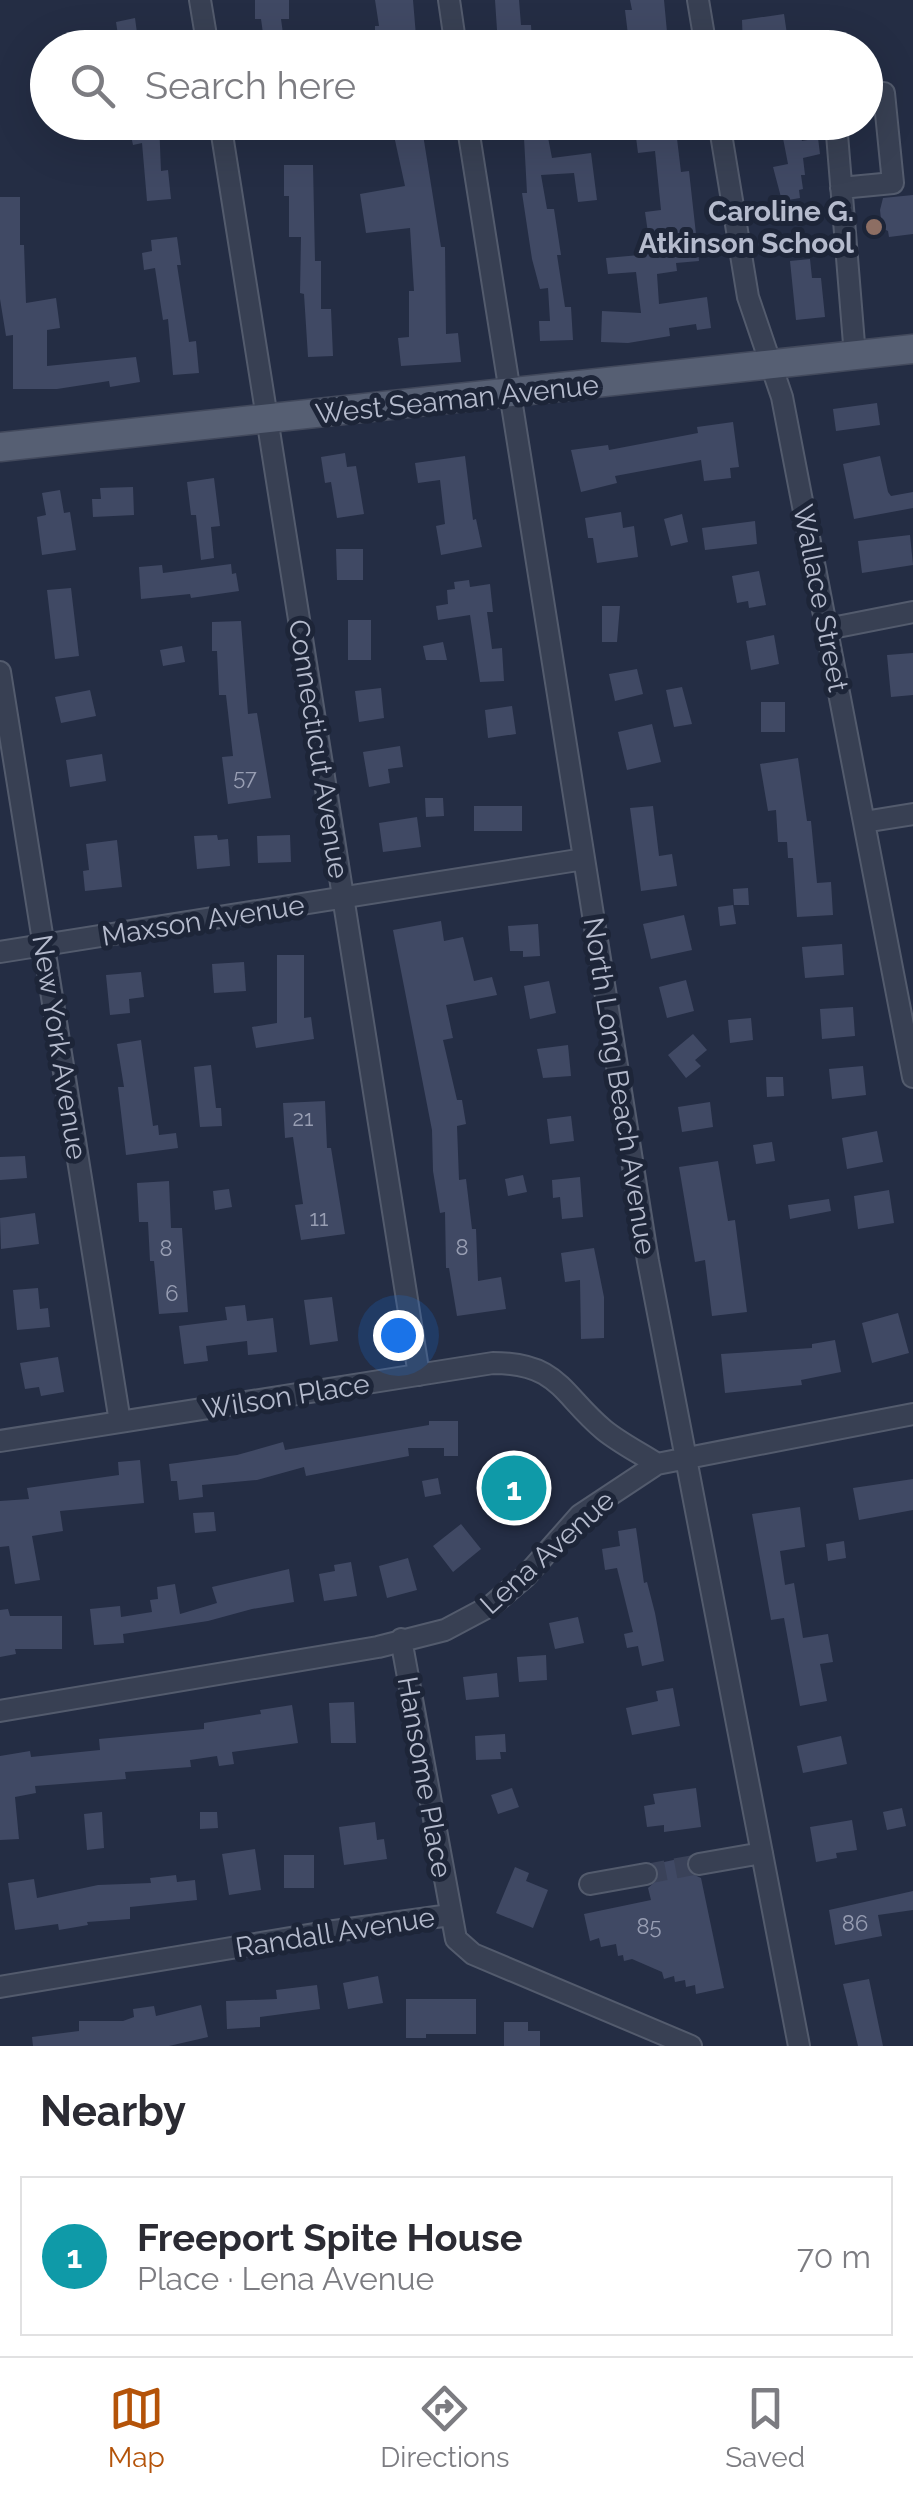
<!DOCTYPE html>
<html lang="en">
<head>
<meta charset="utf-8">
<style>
  body { margin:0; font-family:Raleway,sans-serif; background:#f7f7f7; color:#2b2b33 }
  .you { position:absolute; left:398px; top:1335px; width:35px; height:35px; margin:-25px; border:8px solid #fff; border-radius:50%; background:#1a73e8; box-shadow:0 0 0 15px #1a73e833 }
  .badge { display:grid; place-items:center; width:65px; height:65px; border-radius:50%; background:#b45309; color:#fff; font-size:32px; font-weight:700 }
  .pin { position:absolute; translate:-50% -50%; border:5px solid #fff; box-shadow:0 2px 10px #0006 }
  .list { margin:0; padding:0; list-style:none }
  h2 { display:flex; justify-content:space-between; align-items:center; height:130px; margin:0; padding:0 40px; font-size:42px }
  h2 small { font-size:32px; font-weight:400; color:#7c7c81 }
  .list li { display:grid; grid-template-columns:65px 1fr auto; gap:30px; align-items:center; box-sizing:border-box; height:160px; margin:0 20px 20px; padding:0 20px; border:2px solid #e1e1e2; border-radius:0px }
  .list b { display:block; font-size:38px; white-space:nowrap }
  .list p { margin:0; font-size:32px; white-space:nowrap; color:#7c7c81 }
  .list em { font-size:32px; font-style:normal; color:#7c7c81 }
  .icon { flex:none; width:55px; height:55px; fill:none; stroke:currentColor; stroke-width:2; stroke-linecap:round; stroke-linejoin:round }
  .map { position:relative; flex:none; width:913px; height:2046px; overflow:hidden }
  .search { position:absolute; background:#fff; box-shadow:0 10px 40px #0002; left:30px; right:30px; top:30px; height:110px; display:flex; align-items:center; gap:25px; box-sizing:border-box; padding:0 35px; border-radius:55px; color:#7c7c81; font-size:38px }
  .sheet { height:310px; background:#fff }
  nav { display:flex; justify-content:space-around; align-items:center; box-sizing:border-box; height:140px; border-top:2px solid #e1e1e2; background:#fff; font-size:28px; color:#7c7c81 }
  nav a { display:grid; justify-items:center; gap:5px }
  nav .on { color:#b45309 }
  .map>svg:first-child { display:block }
</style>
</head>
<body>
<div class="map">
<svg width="913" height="2046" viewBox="0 0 913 2046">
  <rect width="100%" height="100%" fill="#242d44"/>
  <path fill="#404964" d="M255,0h34v19h-8l4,29h-20l-4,-29h-6z
    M375,0h38l4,48h-42v-22h4z
    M495,0h24l2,25h10l1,18 -34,2z
    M630,0h34l3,32 -39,3 -3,-25h7z
    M784,14l5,34h-46l-1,-28z
    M135,18l4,30h-19l-4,-26z
    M128,122h31l2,49 7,-1 3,29 -24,2 -5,-58 -9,2z
    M391,122h30l20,125h4l1,87 12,-1 3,29 -60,4 -3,-28 11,-1v-46h5l-4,-63 -44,5 -6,-39 45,-8z
    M512,122h33l7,36 39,-5 6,47 -19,2 -4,-29 -33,2 6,34h7l7,46h-4l8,52h6l2,33 -33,1 -1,-20h11l-2,-33 -8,1 -8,-30 -10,-66h5l-3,-55 -10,1z
    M634,122h41l6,50 8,-1 10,90 -23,2 1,8 -20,3 2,30 48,-7 4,31 -14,2 -1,-6 -27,4 1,8 -42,7 -27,-1 1,-31 39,2 -5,-41 -28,2 -2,-16 45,-4 -6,-42 16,-2 -6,-59 -17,2z
    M798,125l4,16 16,-3 2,16 -17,4 2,17h-4l2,14 -4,1 1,8 -18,3 -9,-34 15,-3 -7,-36z
    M284,165h29l2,96h6v48h10l2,47 -25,1 -4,-63 -4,-1 1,-56h-12v-41h-5z
    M913,195v39l-24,3 -1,-6 -6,-3 -2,-18 3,-12z
    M0,197h20v48h4l2,58 30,-5 4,30 -13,2v36l89,-9 4,25 -30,5 -1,-6 -52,8h-44v-54l-7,1 -6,-37z
    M177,237l4,28h-4l12,77 7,-1 3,32 -26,2 -5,-56 -5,1 -8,-52 -11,2 -2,-17 10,-2 -1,-11z
    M810,259l2,19h9l4,39 -29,3 -6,-59z
    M877,403l3,22 -44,6 -3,-22z
    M733,422l6,45 -9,1 1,10 -27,3 -3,-21 -86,16 2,7 -36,9 -10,-42 37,-5 1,5 89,-17 -1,-6z
    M345,453l2,14 9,-1 8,48 -27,4 -6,-36 -6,1 -4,-26z
    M465,456l8,64 3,-1 6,28 -41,8 -5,-29 9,-2 -5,-44 -22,3 -3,-20z
    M880,456l8,36 3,4 22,-4v16l-59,11 -11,-55z
    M214,478l6,48 -9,1 3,31 -13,2 -5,-45h-5l-4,-33z
    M133,487l1,28 -41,2 -1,-18h9l-1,-11z
    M60,490l4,23 6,-1 6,38 -34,5 -5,-38 9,-2 -4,-22z
    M621,512l2,16 11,-2 4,31 -41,6 -4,-25h-5l-3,-20z
    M682,514l6,28 -17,4 -7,-27z
    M755,521l2,23 -52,6 -3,-22z
    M910,535l3,30 -51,8 -4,-32z
    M336,549h27v31h-26z
    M231,564l1,10 4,-1 3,18 -48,7 -1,-4 -49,5 -2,-32 23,-2 1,8z
    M759,571l7,34 -17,3 -1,-7 -11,2 -5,-27z
    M469,580l1,7 20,-3 3,28h-6l5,37 10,-1 2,33 -24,1 -10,-67 -32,5 -2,-14 12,-2 -1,-14 8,-1 -1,-7z
    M71,588l8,68 -24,3 -8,-69z
    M602,606h18l-3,36h-15z
    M348,620h23v40h-23z
    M241,621l7,93 9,-1 14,85 -43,6 -6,-47 11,-1 -7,-61h-7l-2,-44h-5v-29z
    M774,635l5,29 -28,6 -5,-29z
    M443,642l4,18h-21l-3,-14z
    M182,646l3,16 -22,4 -3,-16z
    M913,653v42l-22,2 -4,-42z
    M637,669l6,25 -28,7 -6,-27z
    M682,687l10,37 -18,3 -8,-37z
    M381,688l3,30 -25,4 -4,-31z
    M90,690l6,26 -35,7 -6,-26z
    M761,702h24v30h-24z
    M512,706l4,28 -28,4 -3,-28z
    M652,724l9,38 -34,8 -9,-38z
    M400,746l3,21 -15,2 2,14 -21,4 -6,-35z
    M102,754l4,27 -36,6 -4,-27z
    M798,758l9,63h4l6,62 14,-1 2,33 -36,2 -4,-59h-5l-1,-16h-9l-2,-32 -8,1 -8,-47z
    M425,798h18l1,18 -18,1z
    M474,806h48v25h-48z
    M653,806l6,50 13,-2 5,32 -36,5 -11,-83z
    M417,817l4,30 -38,5 -4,-29z
    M217,835l1,5 10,-1 2,27 -33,3 -3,-33z
    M290,835l1,27 -33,1 -1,-27z
    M117,840l5,47 -37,4 -2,-20 6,-1 -3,-26z
    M748,888l1,17h-15l-1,-16z
    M733,905l3,19 -16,2 -2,-19z
    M684,915l8,35 -41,9 -8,-35z
    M441,921l3,20 19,-4 11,44 18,-4 5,18 -51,10 7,33 -10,2 14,60h5l4,24 -9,2 2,54 7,-1 6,50h4l2,52 23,-4 5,32 -49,7 -8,-48h-3l-1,-56 -5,1 -7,-42 -1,-41 -39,-200z
    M538,924l2,32 -17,1v-6h-13l-2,-25z
    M842,944l2,31 -39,3 -3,-31z
    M277,955h27v63l7,-1 3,22 -58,9 -4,-21 25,-4z
    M244,962l2,29 -32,2 -2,-29z
    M141,972l3,25 -15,2 1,14 -20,2 -4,-40z
    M686,980l8,31 -27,7 -8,-31z
    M549,981l7,32 -26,6 -6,-33z
    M853,1007l2,29 -33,3 -2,-30z
    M751,1018l2,22 -23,3 -2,-23z
    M693,1034l14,16 -12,10 6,6 -15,12 -18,-23z
    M141,1040l12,86 5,-1 1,10 17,-2 2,15 -52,7 -8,-68h6l-7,-43z
    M568,1045l3,31 -28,2 -6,-29z
    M211,1065l5,43h5l1,18 -22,1 -6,-60z
    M863,1066l3,29 -34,4 -3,-30z
    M766,1077h17l1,19 -17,1z
    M325,1101l2,47h4l14,86 -44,6 -6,-35 8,-1 -10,-67 -8,1 -2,-35z
    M710,1102l3,25 -31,5 -4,-25z
    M571,1116l3,25 -24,3 -3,-25z
    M877,1131l6,31 -36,7 -5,-31z
    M772,1142l3,19 -19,3 -3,-19z
    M25,1156l2,22 -27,2v-23z
    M718,1161l10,60 7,-1 12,92 -35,4 -7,-56 -10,2 -16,-95z
    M523,1175l4,17 -19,4 -3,-17z
    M580,1177l3,40 -21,2 -2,-22 -7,1 -1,-18z
    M169,1181l2,47h11l6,84 -29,2 -5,-53h-4l-2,-39h-9l-2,-39z
    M229,1189l3,18 -17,3 -2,-19z
    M889,1190l5,33 -36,6 -4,-33z
    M829,1199l2,12 -41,8 -2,-14z
    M35,1213l4,31 -38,5 -1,-31z
    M594,1248l10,49v41l-23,1 -1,-59 -15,2 -4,-29z
    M38,1288l2,21 8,-1 2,19 -33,3 -4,-40z
    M332,1297l6,44 -28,4 -6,-45z
    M245,1305l2,16 26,-3 4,34 -29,3 -1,-14 -41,5 2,15 -24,3 -5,-38 48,-6 -2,-13z
    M898,1313l11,40 -37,10 -10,-40z
    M835,1340l6,32 -40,8 1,5 -77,8 -4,-39 91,-6v-4z
    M58,1357l6,35 -23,4 -2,-9 -14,2 -5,-26z
    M429,1421h29v35h-14v-8h-36l1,8 -103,20 -2,-9 -47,13 -55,5 1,12 -24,3 -2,-19h-6l-2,-17 68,-9 46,-13 2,8 144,-25z
    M140,1460l4,43 -84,8 3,20 -31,5 8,44 -25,4 -6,-38 -9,1v-46l29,-2 -2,-11 92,-13 -1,-13z
    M516,1461l13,13 -4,4 12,12 -22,22 -25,-26z
    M438,1478l3,16 -16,3 -3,-16z
    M913,1479v31l-54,10 -6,-32z
    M800,1507l5,40 -25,4 5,34 9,-2 9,55 25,-4 5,28 -13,2 7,37 -27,5 -16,-88 -13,2 -19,-106z
    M214,1512l2,19 -21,2 -2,-20z
    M461,1524l20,25 -28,23 -20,-26z
    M636,1528l8,55 3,-1 8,31 9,48 -22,5 -4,-20 -11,2 -3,-14 9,-2 -16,-64 -12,2 -3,-21 18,-3 -2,-15z
    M844,1541l2,17 -18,3 -2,-17z
    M408,1558l9,32 -30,8 -8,-32z
    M351,1562l6,34 -33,5 -5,-27 16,-3 -1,-6z
    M289,1569l5,33 -42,7 -44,12 -85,13 1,9 -30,2 -4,-36 30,-3 1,11 31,-5 -2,-12 8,-1 -1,-12 18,-3 5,30 37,-11 -5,-16z
    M8,1609l2,7h52v33h-47l1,5 -16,3v-47z
    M578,1617l6,26 -29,6 -6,-26z
    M546,1655l1,25 -28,2 -2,-25z
    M497,1673l2,24 -33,3 -3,-23z
    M673,1688l7,38 -48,9 -6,-27 32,-7 -2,-10z
    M354,1702l2,41h-25l-2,-40z
    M292,1705l6,38 -66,9 2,12 -15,2 -2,-10 -27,4 1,7 -66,5 1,7 -91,7 1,7 -21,4 4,42 -19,1v-84l30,-5 1,6 69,-7 -1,-11 105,-10v-6l57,-9 -1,-4z
    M505,1734l1,18h-6l1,7 -25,1 -1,-24z
    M841,1736l6,28 -44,9 -6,-27z
    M512,1788l7,19 -21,7 -7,-19z
    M696,1788l5,39 -37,5v-7l-17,2 -3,-21 11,-2 -2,-10z
    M902,1808l4,18 -19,4 -4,-18z
    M102,1812l2,36 -17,2 -3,-36z
    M200,1812h17l1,16 -18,1z
    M852,1820l5,30 -21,3 1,5 -21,4 -6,-35z
    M375,1822l2,18 7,-1 3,20 -43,6 -5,-38z
    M255,1849l6,41 -32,5 -7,-41z
    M284,1855h30v33h-30z
    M687,1857l1,15 13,6 23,110 -28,6 -1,-9 -9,2 -1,-7 -10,2 -1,-6 -10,3 -2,-7 -30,-13 -8,2 -1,-6 -5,1 -2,-12 -15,3 -2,-9 -9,3 -6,-27 67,-14 -3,-12 11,-10 -4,-14z
    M515,1867l14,6 -3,8 22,9 -15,38 -37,-15z
    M176,1875l1,7 18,-2 2,20 -67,7v12l-43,3 1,3 -29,5 -1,-6 -43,6 -7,-47 26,-4 3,19 61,-13 53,-2 -1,-5z
    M913,1891v19l-35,5 4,21 -47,9 -6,-35z
    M378,1976l5,27 -35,6 -5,-26z
    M869,1979l14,67h-25l-15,-62z
    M317,1985l3,24 -60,8v10l-33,2 -1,-28 51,-2 -1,-9z
    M406,1999h70v35h-50v4h-20z
    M201,2005l7,32 -39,9h-136l-1,-9 47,-6v-10h44l11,-4 -1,-8 21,-3 2,10z
    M504,2022h24v9h12v15h-36z"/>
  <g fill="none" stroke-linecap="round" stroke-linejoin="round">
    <path stroke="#3a4259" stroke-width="20" stroke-dasharray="20 10" stroke-linecap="butt" d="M646,1874l53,-10"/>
    <g stroke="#535b6d" stroke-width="24">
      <path id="minor" d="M200,0l8,48
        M449,0l7,48
        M698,0l8,48
        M220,122l199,1253
        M467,122l181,1139 151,785
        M719,122l29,175 34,100 131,680
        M836,122l19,234
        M841,188l52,-5 -9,-90 -18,2
        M827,629l86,-17
        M0,672l120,750
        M864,822l49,-8
        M0,952l584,-93
        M0,1441l493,-78c66,0 68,31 111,67 16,13 36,23 53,34
        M401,1639l55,300 17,15 218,92
        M0,1711l378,-64 67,-17 47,-25 34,-29 54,-61 77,-51 256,-50
        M699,1864l63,-11
        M590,1884l56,-10
        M0,1987l320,-54 130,-18"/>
    </g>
    <g stroke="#42495c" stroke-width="31">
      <path id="major" d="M0,447l913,-98"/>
    </g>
    <use href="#minor" stroke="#384053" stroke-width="20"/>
    <use href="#major" stroke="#565f73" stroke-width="28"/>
  </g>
  <circle fill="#8d6e63" stroke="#1d2538" stroke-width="4" cx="874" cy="227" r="10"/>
  <g text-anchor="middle" stroke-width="10" stroke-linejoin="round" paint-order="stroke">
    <g font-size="22" fill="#989eb3">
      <text x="245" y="785">57</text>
      <text x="303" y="1126">21</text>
      <text x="319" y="1226">11</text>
      <text x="462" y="1255">8</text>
      <text x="166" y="1256">8</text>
      <text x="172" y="1301">6</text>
      <text x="855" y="1931">86</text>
      <text x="649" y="1934">85</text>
    </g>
    <g font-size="28" font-weight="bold" fill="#b5bbcd" stroke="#1d2538" text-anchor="end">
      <text x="854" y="221">Caroline G.<tspan x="854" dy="32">Atkinson School</tspan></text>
    </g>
    <g font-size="28" fill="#b5bbcd" stroke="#1d2538">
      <text transform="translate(457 399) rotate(-6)" y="10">West Seaman Avenue</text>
      <text transform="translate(821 598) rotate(79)" y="10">Wallace Street</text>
      <text transform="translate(319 749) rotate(81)" y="10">Connecticut Avenue</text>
      <text transform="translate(203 920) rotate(-9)" y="10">Maxson Avenue</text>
      <text transform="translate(60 1047) rotate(81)" y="10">New York Avenue</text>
      <text transform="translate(620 1086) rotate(81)" y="10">North Long Beach Avenue</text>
      <text transform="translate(286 1396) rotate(-9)" y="10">Wilson Place</text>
      <text transform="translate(547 1552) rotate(-42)" y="10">Lena Avenue</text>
      <text transform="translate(425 1777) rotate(80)" y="10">Hansome Place</text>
      <text transform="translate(335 1932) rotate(-9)" y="10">Randall Avenue</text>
    </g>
  </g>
</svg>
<div class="you"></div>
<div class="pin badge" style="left:514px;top:1488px;background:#0f9aa8">1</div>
<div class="search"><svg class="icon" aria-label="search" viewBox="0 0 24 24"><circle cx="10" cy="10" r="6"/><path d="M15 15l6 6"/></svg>Search here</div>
</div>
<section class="sheet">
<h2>Nearby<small></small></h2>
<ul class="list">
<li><span class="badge" style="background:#0f9aa8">1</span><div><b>Freeport Spite House</b><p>Place · Lena Avenue</p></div><em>70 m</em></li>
</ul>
</section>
<nav>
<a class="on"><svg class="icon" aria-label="map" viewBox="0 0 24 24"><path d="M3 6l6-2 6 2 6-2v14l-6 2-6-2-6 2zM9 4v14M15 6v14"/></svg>Map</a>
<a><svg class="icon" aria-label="directions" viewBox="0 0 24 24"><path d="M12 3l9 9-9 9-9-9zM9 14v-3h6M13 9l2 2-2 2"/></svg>Directions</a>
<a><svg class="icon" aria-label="saved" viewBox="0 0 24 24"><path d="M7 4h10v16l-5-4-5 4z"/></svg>Saved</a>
</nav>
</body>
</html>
